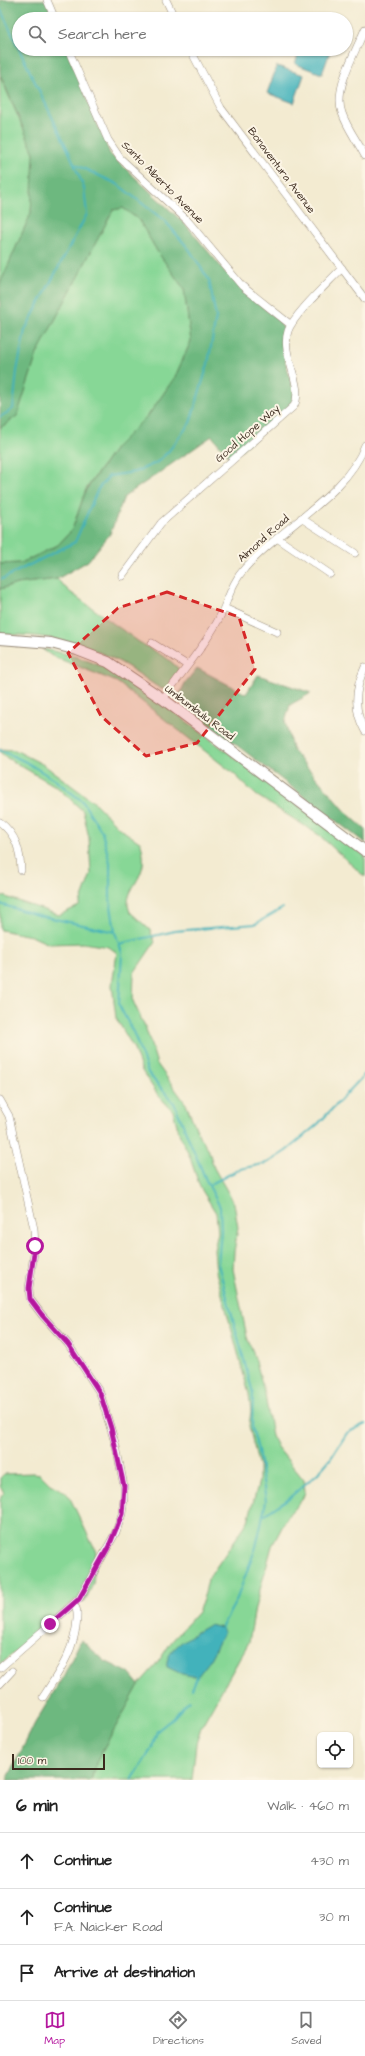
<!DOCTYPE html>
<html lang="en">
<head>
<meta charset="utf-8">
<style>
  body { margin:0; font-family:"Architects Daughter",sans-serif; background:#f6f6f6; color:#222 }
  .controls { position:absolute; right:12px; bottom:12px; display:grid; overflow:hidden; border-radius:6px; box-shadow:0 1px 3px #0004 }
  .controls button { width:36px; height:36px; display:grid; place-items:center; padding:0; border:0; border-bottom:1px solid #e0e0e0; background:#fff; color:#222; font:20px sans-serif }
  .scale { position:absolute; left:12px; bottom:10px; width:93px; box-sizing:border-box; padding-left:4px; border:2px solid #3b2a1e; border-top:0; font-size:11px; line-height:14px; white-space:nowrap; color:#3b2a1e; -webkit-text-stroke:3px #fcf5e5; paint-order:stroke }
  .stop { position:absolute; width:12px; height:12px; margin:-9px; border:3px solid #b5179e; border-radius:50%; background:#fff }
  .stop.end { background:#b5179e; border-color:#fff; box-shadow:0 1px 4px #0008 }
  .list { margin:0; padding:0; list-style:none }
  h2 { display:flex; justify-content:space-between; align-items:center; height:52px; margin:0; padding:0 16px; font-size:17px }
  h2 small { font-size:13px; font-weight:400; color:#767676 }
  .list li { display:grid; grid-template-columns:26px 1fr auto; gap:12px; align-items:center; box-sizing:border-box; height:56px; padding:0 16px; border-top:1px solid #e0e0e0 }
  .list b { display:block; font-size:15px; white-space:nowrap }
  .list p { margin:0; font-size:13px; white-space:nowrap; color:#767676 }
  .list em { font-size:13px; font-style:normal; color:#767676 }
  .icon { flex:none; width:22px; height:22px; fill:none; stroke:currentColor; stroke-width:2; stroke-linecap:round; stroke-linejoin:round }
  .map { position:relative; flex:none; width:365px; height:1780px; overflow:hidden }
  .search { position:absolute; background:#fff; box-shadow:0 1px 3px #0004; left:12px; right:12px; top:12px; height:44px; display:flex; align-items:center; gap:10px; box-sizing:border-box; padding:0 14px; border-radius:22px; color:#767676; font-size:15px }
  .sheet { height:220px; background:#fff }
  nav { display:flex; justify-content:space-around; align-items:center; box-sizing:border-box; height:56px; border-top:1px solid #e0e0e0; background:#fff; font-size:11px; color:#767676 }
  nav a { display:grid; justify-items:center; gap:2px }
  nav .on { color:#b5179e }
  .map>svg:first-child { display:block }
</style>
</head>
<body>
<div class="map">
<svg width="365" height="1780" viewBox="0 0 365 1780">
  <rect width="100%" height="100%" fill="#fcf5e5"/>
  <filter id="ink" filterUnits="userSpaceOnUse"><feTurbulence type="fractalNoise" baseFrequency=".025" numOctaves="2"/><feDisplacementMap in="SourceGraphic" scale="8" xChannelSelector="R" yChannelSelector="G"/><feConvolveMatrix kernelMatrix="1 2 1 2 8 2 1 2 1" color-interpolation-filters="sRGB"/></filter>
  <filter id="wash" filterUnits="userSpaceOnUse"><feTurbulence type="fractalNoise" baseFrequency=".012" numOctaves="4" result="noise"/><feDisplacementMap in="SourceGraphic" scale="16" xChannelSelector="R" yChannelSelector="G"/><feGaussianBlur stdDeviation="0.9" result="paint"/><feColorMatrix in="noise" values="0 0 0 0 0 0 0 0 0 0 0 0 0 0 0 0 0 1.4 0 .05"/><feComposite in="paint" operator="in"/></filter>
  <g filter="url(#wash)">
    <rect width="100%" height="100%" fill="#f3ebd1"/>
    <path fill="#87d796" stroke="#61805a" d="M0,76l35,79 -4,58 -31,71z
      M123,208l16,12 18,31 27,38 7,52 -16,36 -25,36 -34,34 -30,42 -14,41 -14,15 -37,18 -21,1v-136l17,-12 20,-62 76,-144z
      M57,579l13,13 69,50 29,17 11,10 -11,19 -7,1c-16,-10 -30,-22 -47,-30 -35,-17 -75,-26 -114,-24v-46l17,-5z
      M42,649c34,5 65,18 95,35l228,172v21l-46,-42 -63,-40 -23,-22 -116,-91 -65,-26z
      M0,749l15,1 29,15 51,38 24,25 22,15c2,10 4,19 0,29 -5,14 -18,24 -11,40l20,18 5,12 -21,31 -1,28 13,28 11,35 29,40 14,34 8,10 6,20 20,35 4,25 -4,24 -1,17 14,68 9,24 9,34 7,41 5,11 27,33 1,12 -3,8 -13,14 -17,32 -17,62 -6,34 -48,85 -5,17 -4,36h-101l6,-20 43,-77 16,-18 16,-24 26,-29 7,-19 3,-14 40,-58 11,-40v-14l-10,-41 2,-15 -2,-17 -33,-122 -2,-22 4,-18 -2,-19 -16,-26 -12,-35 -8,-16 -7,-25 -15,-16 -16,-24 -9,-24 -17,-29 -4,-33 5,-32 -8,-6 -26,-4 -34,1 -18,-8 -30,-6 -1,-2v-33l59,20 20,-9 12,-32 -2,-36 -6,-27 -26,-24 -50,-29 -7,-6z
      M34,1473l6,1 10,10 13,7 6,5 27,56 -3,32 -8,17 -10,-1 -75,65v-166l4,-5 -4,-8v-8l4,-4z"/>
    <path fill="#6db87f" stroke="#54714e" d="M0,0h46l8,19h-35v30h47l44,105 76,71 41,49 52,47 5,8 1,31 10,36 -7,13 -57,50 -19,-23 -88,61 -14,37 -22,27 -31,18 -40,5 -17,5v-25l21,-1 37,-18 14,-15 14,-40 30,-43 34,-34 25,-36 16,-36 -7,-52 -27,-38 -18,-31 -16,-12 -10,2 -76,144 -20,62 -17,12v-144l31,-71 3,-60 -34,-79z
      M197,668l49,26 12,-19 53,18 -21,12 -5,17 8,29 55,63 17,15v14l-181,-138 -5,-10 6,-12z
      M81,1640l24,21 24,12 10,12 -42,75 -6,20h-84l28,-57 29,-48z"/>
    <path fill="#42b2bb" stroke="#3e6e6c" d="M300,49h31l-9,25 -27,-10z
      M277,66l27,9 -10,28 -27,-10z
      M209,1625l12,3 3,4 -16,31 -11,14 -15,-3 -15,-7c-3,-19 28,-33 42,-42z"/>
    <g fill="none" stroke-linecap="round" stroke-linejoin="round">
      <path stroke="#42b2bb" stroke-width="2" d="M0,8l19,41
        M0,417l13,-8 4,-38 8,-41 62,-116 -3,-26 -14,-34 -51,-105
        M2,579l73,-37 23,-53 11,-13 26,-4 21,-9 12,-11 22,-29 18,-59 8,-47 -7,-37 -20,-31 -24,-28 -48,-37 -43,-20
        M0,750l26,12 29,18 27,21 20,31 8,31v36l5,33 7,21 -3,52 15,29 14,39 26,30 32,77 14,27 1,24 -3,33 35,129 -1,34 6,23 8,51 -10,46 -20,54 -15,27
        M0,904l37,11 78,17
        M119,944l56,-13 80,-7 28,-16
        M209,1185l31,-16 27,-6 19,-12 32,-27 47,-50
        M264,1515l25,-17 29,-25 13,-15 16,-25 18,-9
        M192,1689l5,-12
        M132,1780l20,-32 5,-17 16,-13 16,-18"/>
    </g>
  </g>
  <g filter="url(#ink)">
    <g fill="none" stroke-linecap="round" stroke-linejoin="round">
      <g stroke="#978a78" stroke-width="8">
        <path id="street" d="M47,0l8,19
          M166,0l9,19
          M365,29c-9,22 -32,60 -23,84 5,15 16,29 23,43
          M68,49l40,91 12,18 67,62 55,66 49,39
          M190,49l31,59 144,191
          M301,518l54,35
          M277,538l53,36
          M122,576l39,-53 133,-117c11,-21 -14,-50 -6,-75 6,-17 41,-49 54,-63
          M224,608l53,24
          M152,643l35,22
          M365,667c-10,21 -12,43 0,64
          M163,699c17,-25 38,-48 53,-75 11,-18 14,-40 29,-56 35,-40 102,-73 120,-123
          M0,822c16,13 20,27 21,48
          M0,1100l9,16 25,113 1,17 -6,42 1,11 12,16 26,29 32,49 16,53 8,40v12l-2,16 -6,18 -37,67 -79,69
          M0,1684l12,-13
          M43,1697c16,-25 32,-47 34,-78 0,-5 1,-11 -4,-14"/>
      </g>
      <g stroke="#978a78" stroke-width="12">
        <path id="secondary" d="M0,639l51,4 26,7 31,12 55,37 202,152"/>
      </g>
      <use href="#street" stroke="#fff" stroke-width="7"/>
      <use href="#secondary" stroke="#fff" stroke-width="10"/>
    </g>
  </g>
  <g fill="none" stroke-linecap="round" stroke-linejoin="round" filter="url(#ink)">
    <path stroke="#b5179e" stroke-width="5" d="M35,1246l-6,42 1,11 12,16 26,29 32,49 11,35 13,58 -2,28 -13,32 -30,53 -29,25"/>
  </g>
  <path fill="#d62828" fill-opacity="0.2" stroke="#d62828" stroke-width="3" stroke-dasharray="8 5" stroke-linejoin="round" d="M167,592l72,25 16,52 -58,74 -51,13 -45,-40 -33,-63 50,-45z"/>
  <g text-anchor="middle" stroke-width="4" stroke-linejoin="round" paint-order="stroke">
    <g font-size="11" fill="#3b2a1e" stroke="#fcf5e5">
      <text transform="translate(282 170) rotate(53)" y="4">Bonaventura Avenue</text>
      <text transform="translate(163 182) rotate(45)" y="4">Santo Alberto Avenue</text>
      <text transform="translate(247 433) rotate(-41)" y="4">Good Hope Way</text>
      <text transform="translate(263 538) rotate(-42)" y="4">Almond Road</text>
      <text transform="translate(200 712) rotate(37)" y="4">Umbumbulu Road</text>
    </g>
  </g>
</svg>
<div class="controls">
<button><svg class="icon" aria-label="locate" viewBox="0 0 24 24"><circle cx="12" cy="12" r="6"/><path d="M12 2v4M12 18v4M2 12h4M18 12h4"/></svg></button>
</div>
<div class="scale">100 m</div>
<div class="stop" style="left:35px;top:1246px"></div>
<div class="stop end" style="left:50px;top:1624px"></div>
<div class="search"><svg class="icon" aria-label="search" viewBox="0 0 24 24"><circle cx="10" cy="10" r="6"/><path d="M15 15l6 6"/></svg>Search here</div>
</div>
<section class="sheet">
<h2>6 min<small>Walk · 460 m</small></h2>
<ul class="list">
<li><svg class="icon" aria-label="ahead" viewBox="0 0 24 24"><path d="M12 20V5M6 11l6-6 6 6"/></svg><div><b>Continue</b></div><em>430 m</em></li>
<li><svg class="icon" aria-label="ahead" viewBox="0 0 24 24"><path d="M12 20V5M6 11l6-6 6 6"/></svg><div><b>Continue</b><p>F.A. Naicker Road</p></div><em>30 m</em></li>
<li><svg class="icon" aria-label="arrive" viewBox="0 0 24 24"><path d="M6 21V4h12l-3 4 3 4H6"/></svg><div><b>Arrive at destination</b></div></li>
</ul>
</section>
<nav>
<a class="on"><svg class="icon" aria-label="map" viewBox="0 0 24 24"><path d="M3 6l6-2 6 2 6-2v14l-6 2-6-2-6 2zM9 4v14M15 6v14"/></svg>Map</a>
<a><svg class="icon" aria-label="directions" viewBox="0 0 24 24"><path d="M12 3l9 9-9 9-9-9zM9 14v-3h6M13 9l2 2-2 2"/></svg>Directions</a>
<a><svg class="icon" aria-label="saved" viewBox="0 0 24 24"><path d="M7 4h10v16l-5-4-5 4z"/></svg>Saved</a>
</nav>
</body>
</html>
